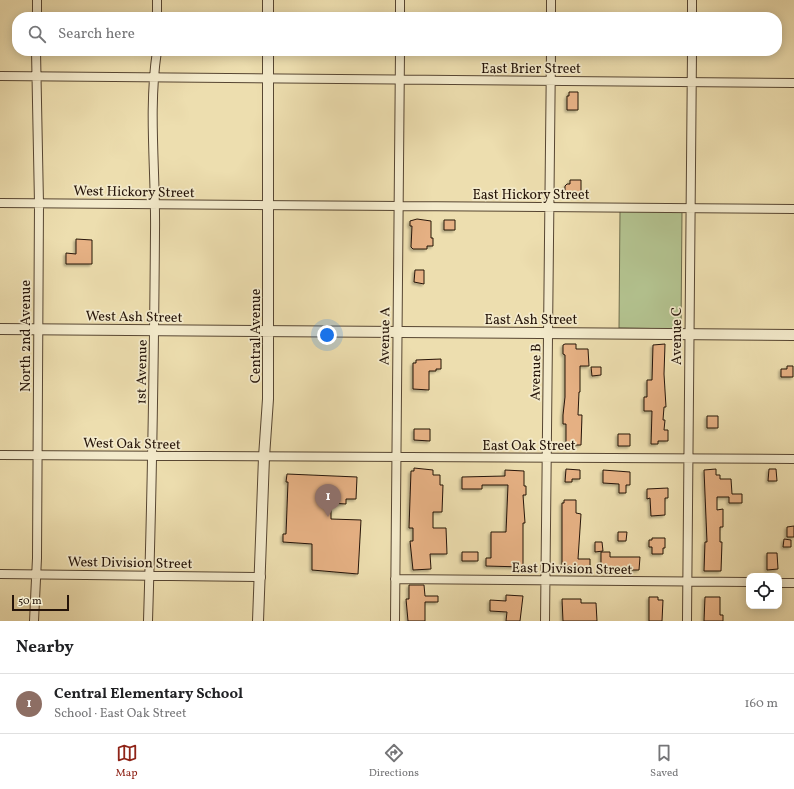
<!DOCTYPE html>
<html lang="en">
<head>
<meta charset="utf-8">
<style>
  body { margin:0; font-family:Vollkorn,serif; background:#f6f6f6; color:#202124 }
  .controls { position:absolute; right:12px; bottom:12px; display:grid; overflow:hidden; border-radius:8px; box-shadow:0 2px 10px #0003 }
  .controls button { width:36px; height:36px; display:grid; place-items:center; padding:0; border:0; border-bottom:1px solid #e0e0e0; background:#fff; color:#202124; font:20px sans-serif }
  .scale { position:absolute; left:12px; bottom:10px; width:57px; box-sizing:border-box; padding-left:4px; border:2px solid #251409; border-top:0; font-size:11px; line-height:14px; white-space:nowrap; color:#251409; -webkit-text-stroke:3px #f3eacb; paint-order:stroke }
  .you { position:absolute; left:327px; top:335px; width:14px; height:14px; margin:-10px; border:3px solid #fff; border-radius:50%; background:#1a73e8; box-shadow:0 0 0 6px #1a73e833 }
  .badge { display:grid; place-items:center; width:26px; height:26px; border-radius:50%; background:#8f2418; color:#fff; font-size:13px; font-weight:700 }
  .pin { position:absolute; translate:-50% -33px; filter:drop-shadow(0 1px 2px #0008) }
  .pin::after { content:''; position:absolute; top:21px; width:14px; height:12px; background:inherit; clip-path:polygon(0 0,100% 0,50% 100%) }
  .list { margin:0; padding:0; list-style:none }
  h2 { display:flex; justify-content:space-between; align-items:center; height:52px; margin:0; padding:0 16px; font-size:17px }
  h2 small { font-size:13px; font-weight:400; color:#757577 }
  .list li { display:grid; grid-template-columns:26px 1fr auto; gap:12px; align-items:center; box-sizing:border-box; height:60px; padding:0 16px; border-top:1px solid #e0e0e0 }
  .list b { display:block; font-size:15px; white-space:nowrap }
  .list p { margin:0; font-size:13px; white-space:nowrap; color:#757577 }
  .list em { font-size:13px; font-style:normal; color:#757577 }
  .icon { flex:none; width:22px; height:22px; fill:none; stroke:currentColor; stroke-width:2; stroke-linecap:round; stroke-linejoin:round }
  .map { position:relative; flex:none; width:794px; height:621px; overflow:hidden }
  .search { position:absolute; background:#fff; box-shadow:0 2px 10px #0003; left:12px; right:12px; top:12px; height:44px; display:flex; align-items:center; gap:10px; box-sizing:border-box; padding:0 14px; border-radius:16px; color:#757577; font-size:15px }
  .sheet { height:112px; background:#fff }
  nav { display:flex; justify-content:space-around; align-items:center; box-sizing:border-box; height:56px; border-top:1px solid #e0e0e0; background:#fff; font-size:11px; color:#757577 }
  nav a { display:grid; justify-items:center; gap:2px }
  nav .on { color:#8f2418 }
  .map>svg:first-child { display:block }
</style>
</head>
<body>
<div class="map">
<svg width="794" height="621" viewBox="0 0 794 621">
  <defs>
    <filter id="shadow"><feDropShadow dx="-2" dy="2" stdDeviation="1" flood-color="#0004"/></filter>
  </defs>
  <rect width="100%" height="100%" fill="#eddeaf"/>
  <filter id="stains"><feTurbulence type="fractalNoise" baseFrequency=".005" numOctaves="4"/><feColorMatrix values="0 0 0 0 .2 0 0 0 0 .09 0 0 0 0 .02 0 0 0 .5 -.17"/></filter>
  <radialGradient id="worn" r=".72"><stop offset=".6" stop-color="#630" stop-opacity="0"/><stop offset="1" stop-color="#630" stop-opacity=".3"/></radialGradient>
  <path fill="#b3c28f" stroke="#6c6b4c" d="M620,211l62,1 -1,117 -62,-1z"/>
  <path fill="#e6b184" stroke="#251409" filter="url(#shadow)" d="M569,92h9v18h-11v-14h2z
    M570,180h11v13h-16v-7l2,-2h3z
    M417,219l14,2v17h2v8h-6v3h-14l-2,-2 1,-21h-2v-5z
    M444,220h11v10h-11z
    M76,239l16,1v24h-26v-11l10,1z
    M415,270h9v14l-10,-2z
    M565,344h11v5h12l1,17h-9v26h-1l-1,23h4l-1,30h-15v-21h-3v-9l2,-18v-42l-2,-1v-9z
    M665,344l-1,30 2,33h-2l-1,13h2l-1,10h4v11h-10v3h-7l1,-33h-8v-14h3v-17h5l1,-35z
    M441,359v10h-5v2h-7v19l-16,-1v-26h3v-3z
    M787,366h6v11h-12v-8h6z
    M591,367h10v8l-9,1z
    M707,416h11v12h-11z
    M414,429h16v12l-16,-1z
    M618,434h12v12h-12z
    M414,468l19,2v5h7v10h3l-1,27h-9v16h13l1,26h-17l1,15 -18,1 -3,-29h3v-13h-4l2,-57h3z
    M566,469l14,1v9h-8v3h-7z
    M716,469v6h4v4h11l1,15h10v9h-13v-6h-12v13l6,-1v18h-3v15h2l-1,29h-17l1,-29h2l-3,-72z
    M769,469h7l1,12h-9z
    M505,470l19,1v15h2v9h-3l2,28h-2v44l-37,-1v-8h5v-26h15l2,-47h-26v4h-20v-12l43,-1z
    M603,470l27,2v13h-4v8h-7v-9l-16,-1z
    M287,474l70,3 -1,22h-10v5l-15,-1v16l30,1 -3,54 -46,-4v-26l-29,-2v-8h3l2,-52h-2z
    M668,488v10h-3v17l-14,1 -1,-18 -3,1v-10z
    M564,500h12v13l5,1 -3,45h12v8l-28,-1v-63h2z
    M794,526v11h-7v-10z
    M618,532h9l-1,9h-8z
    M652,538h13v10h-2v6h-11v-7h-3v-7h3z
    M784,539l7,1v7h-8z
    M595,542h7l1,9 -8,1z
    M462,552h16v9h-16z
    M601,552h9v5h30l-1,13h-38z
    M767,553h10l1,16 -11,1z
    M409,585h15l1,11h13v6h-13v19h-17l-2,-22h3z
    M506,595l17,1 -3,25h-14l1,-9 -17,-1v-11l16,1z
    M649,597h9v3h5l-1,21h-13z
    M705,597h15v18h3v6h-19z
    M562,599h19v4h15l1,18h-34z"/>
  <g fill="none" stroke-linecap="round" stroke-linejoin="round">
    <g stroke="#574632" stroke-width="10">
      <path id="minor" d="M157,0v17
        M37,17v-17
        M400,17v-17
        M551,17v-17
        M692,17v-17
        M0,76l794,7
        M0,203l794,6
        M0,455l794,4
        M0,574l261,3
        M395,579l354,3
        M779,583h15
        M34,621l3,-63 2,-354 -3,-153
        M148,621c4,-130 6,-259 7,-389 1,-60 -7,-122 2,-181
        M395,621l5,-570
        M545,621l6,-570
        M687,621l5,-570"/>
    </g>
    <g stroke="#574632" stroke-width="12">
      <path id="tertiary" d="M268,0v17
        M0,329l794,6
        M258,621l6,-164 4,-58v-348"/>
    </g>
    <use href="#minor" stroke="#f3eacb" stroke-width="8"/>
    <use href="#tertiary" stroke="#f3eacb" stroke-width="10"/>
  </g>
  <g text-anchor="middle" stroke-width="3.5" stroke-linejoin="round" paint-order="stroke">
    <g font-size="14" fill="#251409" stroke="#f3eacb">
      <text x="531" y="73">East Brier Street</text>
      <text transform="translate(134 191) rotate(1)" y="5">West Hickory Street</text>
      <text x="531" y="199">East Hickory Street</text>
      <text transform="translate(134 316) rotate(1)" y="5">West Ash Street</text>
      <text x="531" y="324">East Ash Street</text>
      <text transform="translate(25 336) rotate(-90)" y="5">North 2nd Avenue</text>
      <text transform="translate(255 336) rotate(-90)" y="5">Central Avenue</text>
      <text transform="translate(384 336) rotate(-89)" y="5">Avenue A</text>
      <text transform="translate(676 336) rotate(-90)" y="5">Avenue C</text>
      <text transform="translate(141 372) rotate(-89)" y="5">1st Avenue</text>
      <text transform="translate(535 372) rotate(-89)" y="5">Avenue B</text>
      <text transform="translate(132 443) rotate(1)" y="5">West Oak Street</text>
      <text x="529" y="450">East Oak Street</text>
      <text transform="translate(130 562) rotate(1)" y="5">West Division Street</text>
      <text transform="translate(572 568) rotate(1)" y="5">East Division Street</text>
    </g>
  </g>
  <rect width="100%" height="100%" filter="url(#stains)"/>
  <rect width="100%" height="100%" fill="url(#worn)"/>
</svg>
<div class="controls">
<button><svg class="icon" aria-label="locate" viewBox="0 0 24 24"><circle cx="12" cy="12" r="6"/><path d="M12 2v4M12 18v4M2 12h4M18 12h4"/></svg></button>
</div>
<div class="scale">50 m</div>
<div class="you"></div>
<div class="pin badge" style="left:328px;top:517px;background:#8d6e63">1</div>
<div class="search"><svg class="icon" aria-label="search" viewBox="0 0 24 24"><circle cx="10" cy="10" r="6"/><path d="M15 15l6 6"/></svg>Search here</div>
</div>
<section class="sheet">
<h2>Nearby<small></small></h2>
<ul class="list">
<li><span class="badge" style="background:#8d6e63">1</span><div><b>Central Elementary School</b><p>School · East Oak Street</p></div><em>160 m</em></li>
</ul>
</section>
<nav>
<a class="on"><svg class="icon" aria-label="map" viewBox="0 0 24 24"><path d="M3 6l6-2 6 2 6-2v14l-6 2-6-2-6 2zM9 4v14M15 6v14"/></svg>Map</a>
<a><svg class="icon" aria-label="directions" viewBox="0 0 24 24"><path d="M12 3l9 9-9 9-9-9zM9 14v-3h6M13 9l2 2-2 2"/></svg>Directions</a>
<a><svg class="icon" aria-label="saved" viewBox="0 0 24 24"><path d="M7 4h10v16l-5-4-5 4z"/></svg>Saved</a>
</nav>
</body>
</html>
